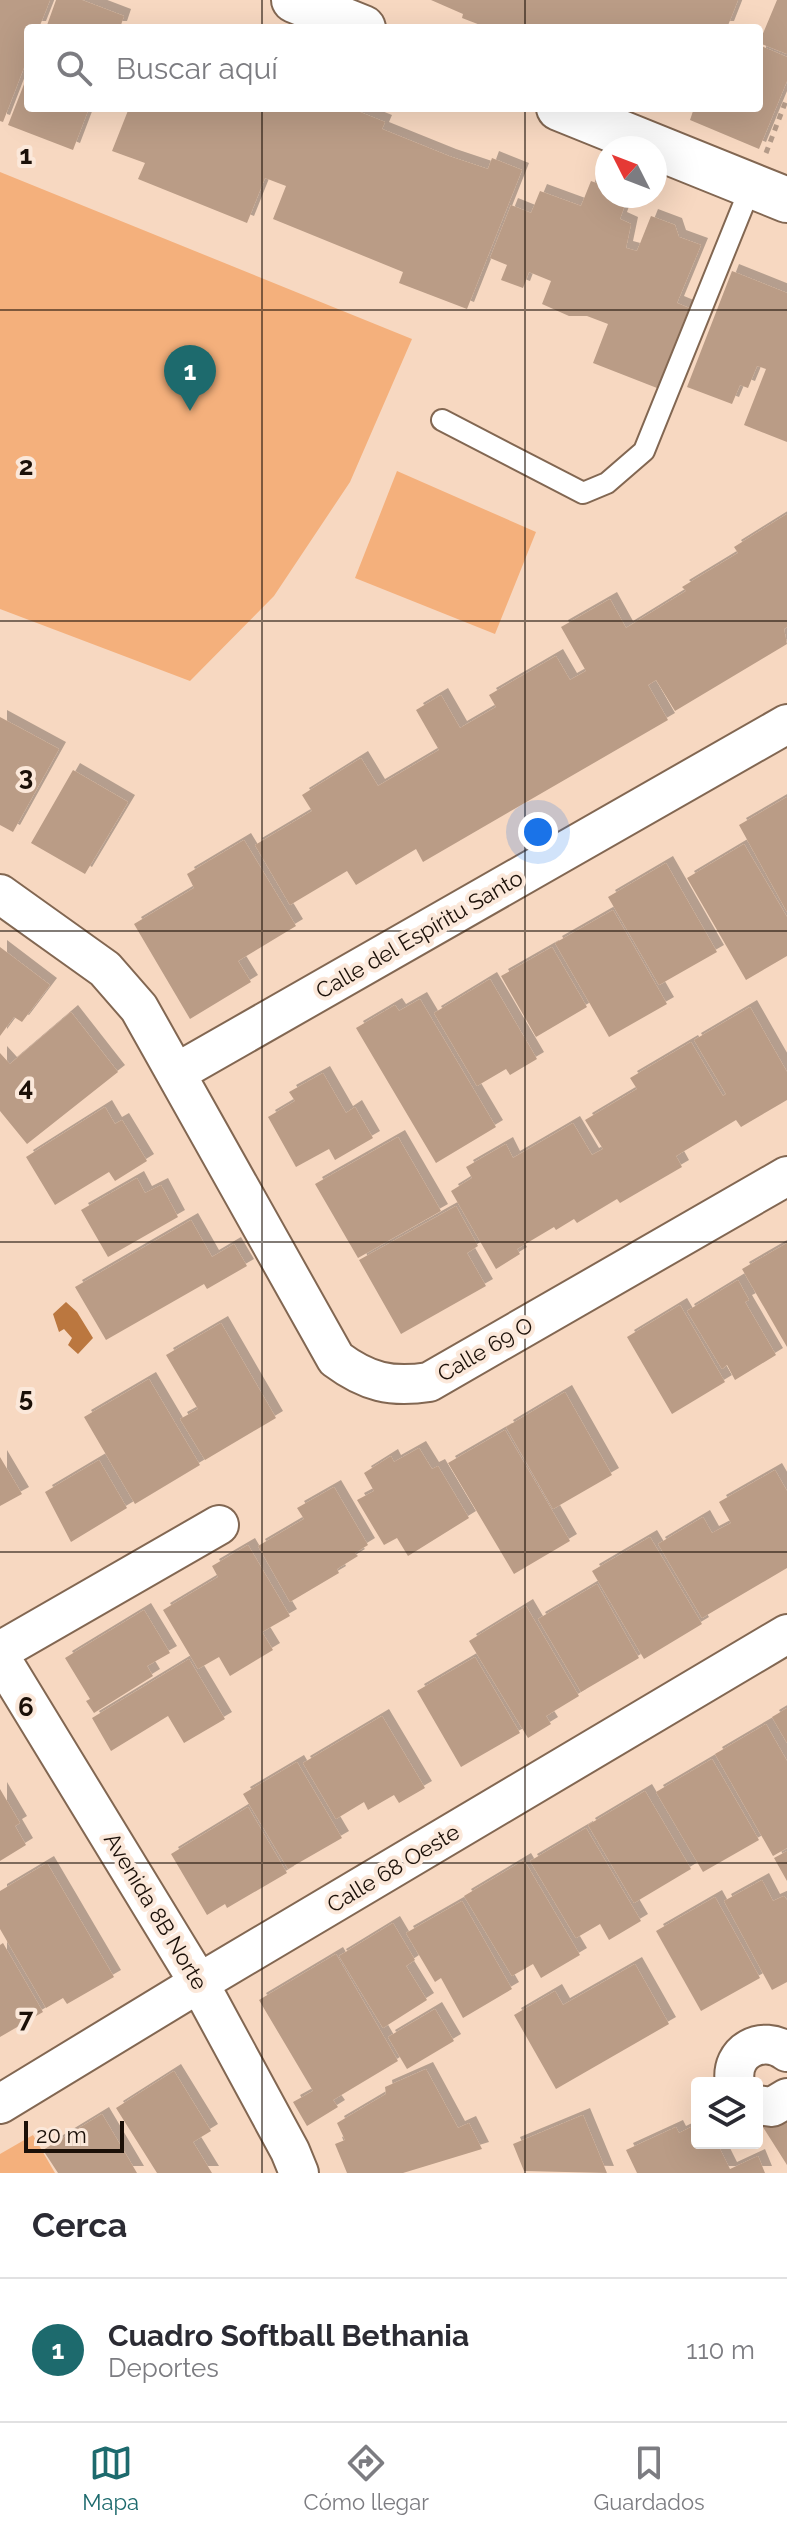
<!DOCTYPE html>
<html lang="es">
<head>
<meta charset="utf-8">
<style>
  body { margin:0; font-family:Raleway,sans-serif; background:#f7f7f7; color:#2b2b33 }
  .controls { position:absolute; right:24px; bottom:24px; display:grid; overflow:hidden; border-radius:8px; box-shadow:0 8px 32px #0002 }
  .controls button { width:72px; height:72px; display:grid; place-items:center; padding:0; border:0; border-bottom:2px solid #e1e1e2; background:#fff; color:#2b2b33; font:40px sans-serif }
  .compass { position:absolute; left:595px; top:136px; width:72px; height:72px; border-radius:50%; background:#fff; box-shadow:0 8px 32px #0002; rotate:312deg }
  .scale { position:absolute; left:24px; bottom:20px; width:100px; box-sizing:border-box; padding-left:8px; border:4px solid #1b1008; border-top:0; font-size:22px; line-height:28px; white-space:nowrap; color:#1b1008; -webkit-text-stroke:6px #fbe8da; paint-order:stroke }
  .you { position:absolute; left:538px; top:832px; width:28px; height:28px; margin:-20px; border:6px solid #fff; border-radius:50%; background:#1a73e8; box-shadow:0 0 0 12px #1a73e833 }
  .badge { display:grid; place-items:center; width:52px; height:52px; border-radius:50%; background:#1d6a6d; color:#fff; font-size:26px; font-weight:700 }
  .pin { position:absolute; translate:-50% -66px; filter:drop-shadow(0 2px 4px #0008) }
  .pin::after { content:''; position:absolute; top:42px; width:28px; height:24px; background:inherit; clip-path:polygon(0 0,100% 0,50% 100%) }
  .list { margin:0; padding:0; list-style:none }
  h2 { display:flex; justify-content:space-between; align-items:center; height:104px; margin:0; padding:0 32px; font-size:34px }
  h2 small { font-size:26px; font-weight:400; color:#7c7c81 }
  .list li { display:grid; grid-template-columns:52px 1fr auto; gap:24px; align-items:center; box-sizing:border-box; height:144px; padding:0 32px; border-top:2px solid #e1e1e2 }
  .list b { display:block; font-size:30px; white-space:nowrap }
  .list p { margin:0; font-size:26px; white-space:nowrap; color:#7c7c81 }
  .list em { font-size:26px; font-style:normal; color:#7c7c81 }
  .icon { flex:none; width:44px; height:44px; fill:none; stroke:currentColor; stroke-width:2; stroke-linecap:round; stroke-linejoin:round }
  .map { position:relative; flex:none; width:787px; height:2173px; overflow:hidden }
  .search { position:absolute; background:#fff; box-shadow:0 8px 32px #0002; left:24px; right:24px; top:24px; height:88px; display:flex; align-items:center; gap:20px; box-sizing:border-box; padding:0 28px; border-radius:8px; color:#7c7c81; font-size:30px }
  .sheet { height:248px; background:#fff }
  nav { display:flex; justify-content:space-around; align-items:center; box-sizing:border-box; height:112px; border-top:2px solid #e1e1e2; background:#fff; font-size:22px; color:#7c7c81 }
  nav a { display:grid; justify-items:center; gap:4px }
  nav .on { color:#1d6a6d }
  .map>svg:first-child { display:block }
</style>
</head>
<body>
<div class="map">
<svg width="787" height="2173" viewBox="0 0 787 2173">
  <defs>
    <filter id="shadow"><feDropShadow dx="7" dy="-7" stdDeviation="0" flood-color="#0004"/></filter>
  </defs>
  <rect width="100%" height="100%" fill="#f7d8c1"/>
  <path fill="#f4b07c" d="M0,172l412,167 -62,143 -76,114 -84,85 -190,-72z
    M397,471l139,61 -41,102 -140,-56z
    M33,2135l22,38h-55v-19z"/>
  <path fill="#bb773f" d="M66,1302l11,10 16,26 -15,16 -10,-9 4,-7 -8,-9 -5,3 -6,-18z"/>
  <path fill="#ba9c86" filter="url(#shadow)" d="M0,0h50l-11,28h-11v29l-25,65 -3,-1z
    M56,0h26l42,16 -4,12h-74z
    M431,0h307l-11,28h-239l-26,-10 1,-4z
    M777,0h10v54l-28,-11z
    M759,45l28,12v24l-28,68 -69,-29 4,-12h65z
    M28,74v34h61l-16,42 -65,-25z
    M129,108h221l35,14 -3,7 67,27 39,13 4,-11 30,12 -55,139 -68,-26 4,-11 -130,-53 13,-33 -21,-8 -18,45 -109,-44 7,-16 -33,-12z
    M591,181l16,6v9h21l-8,23 11,5 -5,24 11,3 14,-35 24,9 4,12 22,8 -24,58 12,5 -32,80 -64,-25 15,-39 -21,-8h-18l-27,-12 9,-23 -22,-9 -6,16 -22,-8 6,-15 -17,-7 21,-53 20,8 9,-22 41,15z
    M732,271l55,22v149l-43,-17 22,-56 -9,-3 -9,22 -8,-3 -8,19 -45,-17z
    M787,514v113l-3,2 3,15 -112,67 -19,-31 -8,5 20,35 -245,142 -7,-13 -60,36 -9,-14 -57,34 -35,-60 57,-34 -10,-16 59,-37 17,28 61,-36 -23,-40 25,-15 19,33 36,-21 -7,-12 67,-39 14,24 16,-9 -25,-44 49,-28 16,29 60,-37 -4,-4 56,-34 -4,-6z
    M0,717l59,32 -46,83 -13,-7z
    M73,770l55,32 -43,72 -54,-31z
    M787,797v115l-48,-87z
    M244,840l52,86 -58,35 13,21 -61,37 -56,-95 60,-36 -7,-14z
    M744,844l43,73v39l-41,24 -59,-102z
    M666,863l51,89 -58,33 -51,-88z
    M613,910l54,94 -58,33 -54,-94z
    M0,947l50,38 -28,37 -8,-5 -14,19z
    M552,947l35,60 -51,30 -35,-61z
    M490,979l47,80 -27,16 -4,-6 -29,17 -43,-73z
    M420,999l76,128 -60,36 -80,-135 39,-23 4,6z
    M750,1007l37,65v28l-46,27 -5,-7 -60,36 6,11 -62,36 -3,-4 -40,24 -3,-4 -18,11 -2,-3 -37,22 3,5 -24,15 -45,-78 21,-13 -6,-11 40,-23 7,14 60,-35 19,32 11,-6 -18,-29 52,-31 -7,-11 61,-36 32,54 3,-2 -32,-54z
    M71,1012l47,60 -91,72 -27,-33v-58l10,11z
    M323,1073l23,40 9,-6 18,31 -38,22 -6,-11 -33,18 -28,-50 27,-16 -6,-9z
    M105,1107l10,17 7,-4 25,41 -32,20 -6,-9 -54,33 -29,-48z
    M398,1137l43,74 -83,47 -43,-74z
    M137,1178l8,15 16,-8 17,32 -70,40 -27,-47z
    M456,1206l22,40 -11,7 19,33 -85,48 -42,-74z
    M191,1220l21,37 22,-13 13,22 -40,23 -3,-5 -98,56 -31,-53z
    M787,1243v104l-45,-78z
    M738,1280l11,20 -4,2 31,53 -41,25 -8,-15 -5,4 -35,-58z
    M680,1305l45,77 -53,32 -45,-77z
    M221,1323l55,95 -71,42 -25,-41 18,-10 -32,-54z
    M149,1379l51,86 -65,39 -51,-87z
    M565,1392l47,83 -59,34 -47,-82z
    M505,1430l65,111 -56,33 -66,-111z
    M419,1448l13,21 6,-3 31,52 -61,38 -11,-18 -13,7 -27,-45 17,-9 -10,-18 27,-17 3,6z
    M0,1457l22,37 -22,12z
    M99,1460l28,48 -56,34 -26,-50z
    M775,1470l12,21v77l-85,50 -44,-74 45,-27 9,16 19,-10 -12,-21z
    M334,1487l34,58 -13,8 3,3 -21,13 2,4 -49,29 -32,-56 46,-27 -7,-11z
    M650,1537l52,87 -58,35 -52,-88z
    M248,1545l42,71 -28,16 11,18 -43,26 -11,-19 -21,12 -35,-59 55,-33 -6,-11z
    M597,1584l42,74 -58,34 -43,-73z
    M526,1606l53,90 -33,20 5,8 -23,14 -59,-97z
    M144,1610l26,43 -23,13 6,10 -59,37 -8,-12 4,-2 -25,-41z
    M475,1657l45,76 -59,34 -44,-76z
    M189,1659l36,60 -41,24 -16,-27 -57,35 -19,-33z
    M787,1708v35l-15,-26z
    M382,1716l43,72 -26,15 -5,-8 -26,15 -4,-8 -28,17 -33,-56z
    M766,1724l21,37v87l-14,8 -58,-102z
    M712,1759l47,81 -56,32 -47,-80z
    M297,1762l45,76 -54,31 -45,-75z
    M0,1789l20,34 -5,3 11,19 -26,16z
    M645,1791l46,78 -57,34 -46,-78z
    M248,1807l39,66 -60,35 -2,-4 -18,11 -36,-61z
    M586,1828l55,93 -32,19 -9,-16 -24,14 -46,-77z
    M787,1851v30l-13,-23z
    M524,1860l56,95 -39,23 -8,-14 -21,12 -48,-80z
    M47,1863l67,114 -47,27 -4,-6 -17,10 -46,-79v-38z
    M762,1880l11,21 11,-5 3,4v82l-15,8 -48,-89z
    M715,1897l45,81 -59,33 -45,-80z
    M462,1901l50,88 -49,29 -22,-40 -6,4 -29,-49z
    M393,1923l22,37 -9,6 21,34 -44,28 -44,-72z
    M3,1943l40,69 -43,25v-92z
    M336,1954l62,107 -65,39 5,7 -31,19 -14,-24 20,-11 -54,-91z
    M635,1964l34,60 -113,65 -42,-74 41,-24 8,14z
    M435,2009l19,32 -47,28 -19,-32z
    M426,2069l32,59 11,-5 13,26 -79,24h-56l-12,-29 10,-4 -8,-17 49,-29 -1,-7z
    M174,2071l37,60 -18,11 19,31h-55l-41,-65z
    M787,2110v55l-26,-41z
    M102,2114l35,59h-79l-15,-23z
    M583,2115l24,58 -83,-2 -11,-27z
    M697,2124v19h20l13,26 28,-13 7,17h-128l-11,-23 50,-23 3,6z"/>
  <g fill="none" stroke-linecap="round" stroke-linejoin="round">
    <g stroke="#826752" stroke-width="24">
      <path id="lane" d="M442,420l141,73 24,-10 37,-32 107,-265"/>
    </g>
    <g stroke="#826752" stroke-width="42">
      <path id="street" d="M0,894l105,75 34,39 197,351c31,23 55,29 93,23l358,-206
        M176,1073l611,-349
        M0,1651l219,-126
        M0,1657l199,326 91,168 9,22
        M735,2083c-6,-32 28,-49 52,-31
        M0,2104l199,-121 588,-349
        M757,2105l15,2 15,-9"/>
    </g>
    <g stroke="#826752" stroke-width="48">
      <path id="secondary" d="M294,0l69,28
        M559,108l228,92"/>
    </g>
    <path stroke="#b39a88" stroke-width="5" stroke-dasharray="6 6" stroke-linecap="butt" d="M766,153l21,-55"/>
    <use href="#lane" stroke="#fff" stroke-width="20"/>
    <use href="#street" stroke="#fff" stroke-width="38"/>
    <use href="#secondary" stroke="#fff" stroke-width="44"/>
  </g>
  <path fill="none" stroke="#1b1008" stroke-width="2" stroke-opacity="0.55" d="M262,0v28M525,0v28M262,108v2065M525,108v2065M0,310h787M0,621h787M0,931h787M0,1242h787M0,1552h787M0,1863h787"/>
  <g text-anchor="middle" stroke-width="8" stroke-linejoin="round" paint-order="stroke">
    <g font-size="22" fill="#1b1008" stroke="#fbe8da">
      <text transform="translate(419 934) rotate(-30)" y="8">Calle del Espíritu Santo</text>
      <text transform="translate(485 1349) rotate(-30)" y="8">Calle 69 O</text>
      <text transform="translate(393 1868) rotate(-31)" y="8">Calle 68 Oeste</text>
      <text transform="translate(156 1911) rotate(59)" y="8">Avenida 8B Norte</text>
    </g>
  </g>
  <g font-size="26" text-anchor="middle" font-weight="bold" fill="#1b1008" stroke="#fbe8da" stroke-width="8" stroke-linejoin="round" paint-order="stroke">
    <text x="26" y="164">1</text>
    <text x="26" y="475">2</text>
    <text x="26" y="785">3</text>
    <text x="26" y="1096">4</text>
    <text x="26" y="1406">5</text>
    <text x="26" y="1716">6</text>
    <text x="26" y="2027">7</text>
  </g>
</svg>
<div class="controls">
<button><svg class="icon" aria-label="layers" viewBox="0 0 24 24"><path d="M12 4l9 5-9 5-9-5zM3 14l9 5 9-5"/></svg></button>
</div>
<svg class="compass" viewBox="-18 -18 36 36"><path d="M0-13l5 13h-10z" fill="#e53935"/><path d="M0 13l5-13h-10z" fill="#7c7c81"/></svg>
<div class="scale">20 m</div>
<div class="you"></div>
<div class="pin badge" style="left:190px;top:411px">1</div>
<div class="search"><svg class="icon" aria-label="search" viewBox="0 0 24 24"><circle cx="10" cy="10" r="6"/><path d="M15 15l6 6"/></svg>Buscar aquí</div>
</div>
<section class="sheet">
<h2>Cerca<small></small></h2>
<ul class="list">
<li><span class="badge">1</span><div><b>Cuadro Softball Bethania</b><p>Deportes</p></div><em>110 m</em></li>
</ul>
</section>
<nav>
<a class="on"><svg class="icon" aria-label="map" viewBox="0 0 24 24"><path d="M3 6l6-2 6 2 6-2v14l-6 2-6-2-6 2zM9 4v14M15 6v14"/></svg>Mapa</a>
<a><svg class="icon" aria-label="directions" viewBox="0 0 24 24"><path d="M12 3l9 9-9 9-9-9zM9 14v-3h6M13 9l2 2-2 2"/></svg>Cómo llegar</a>
<a><svg class="icon" aria-label="saved" viewBox="0 0 24 24"><path d="M7 4h10v16l-5-4-5 4z"/></svg>Guardados</a>
</nav>
</body>
</html>
